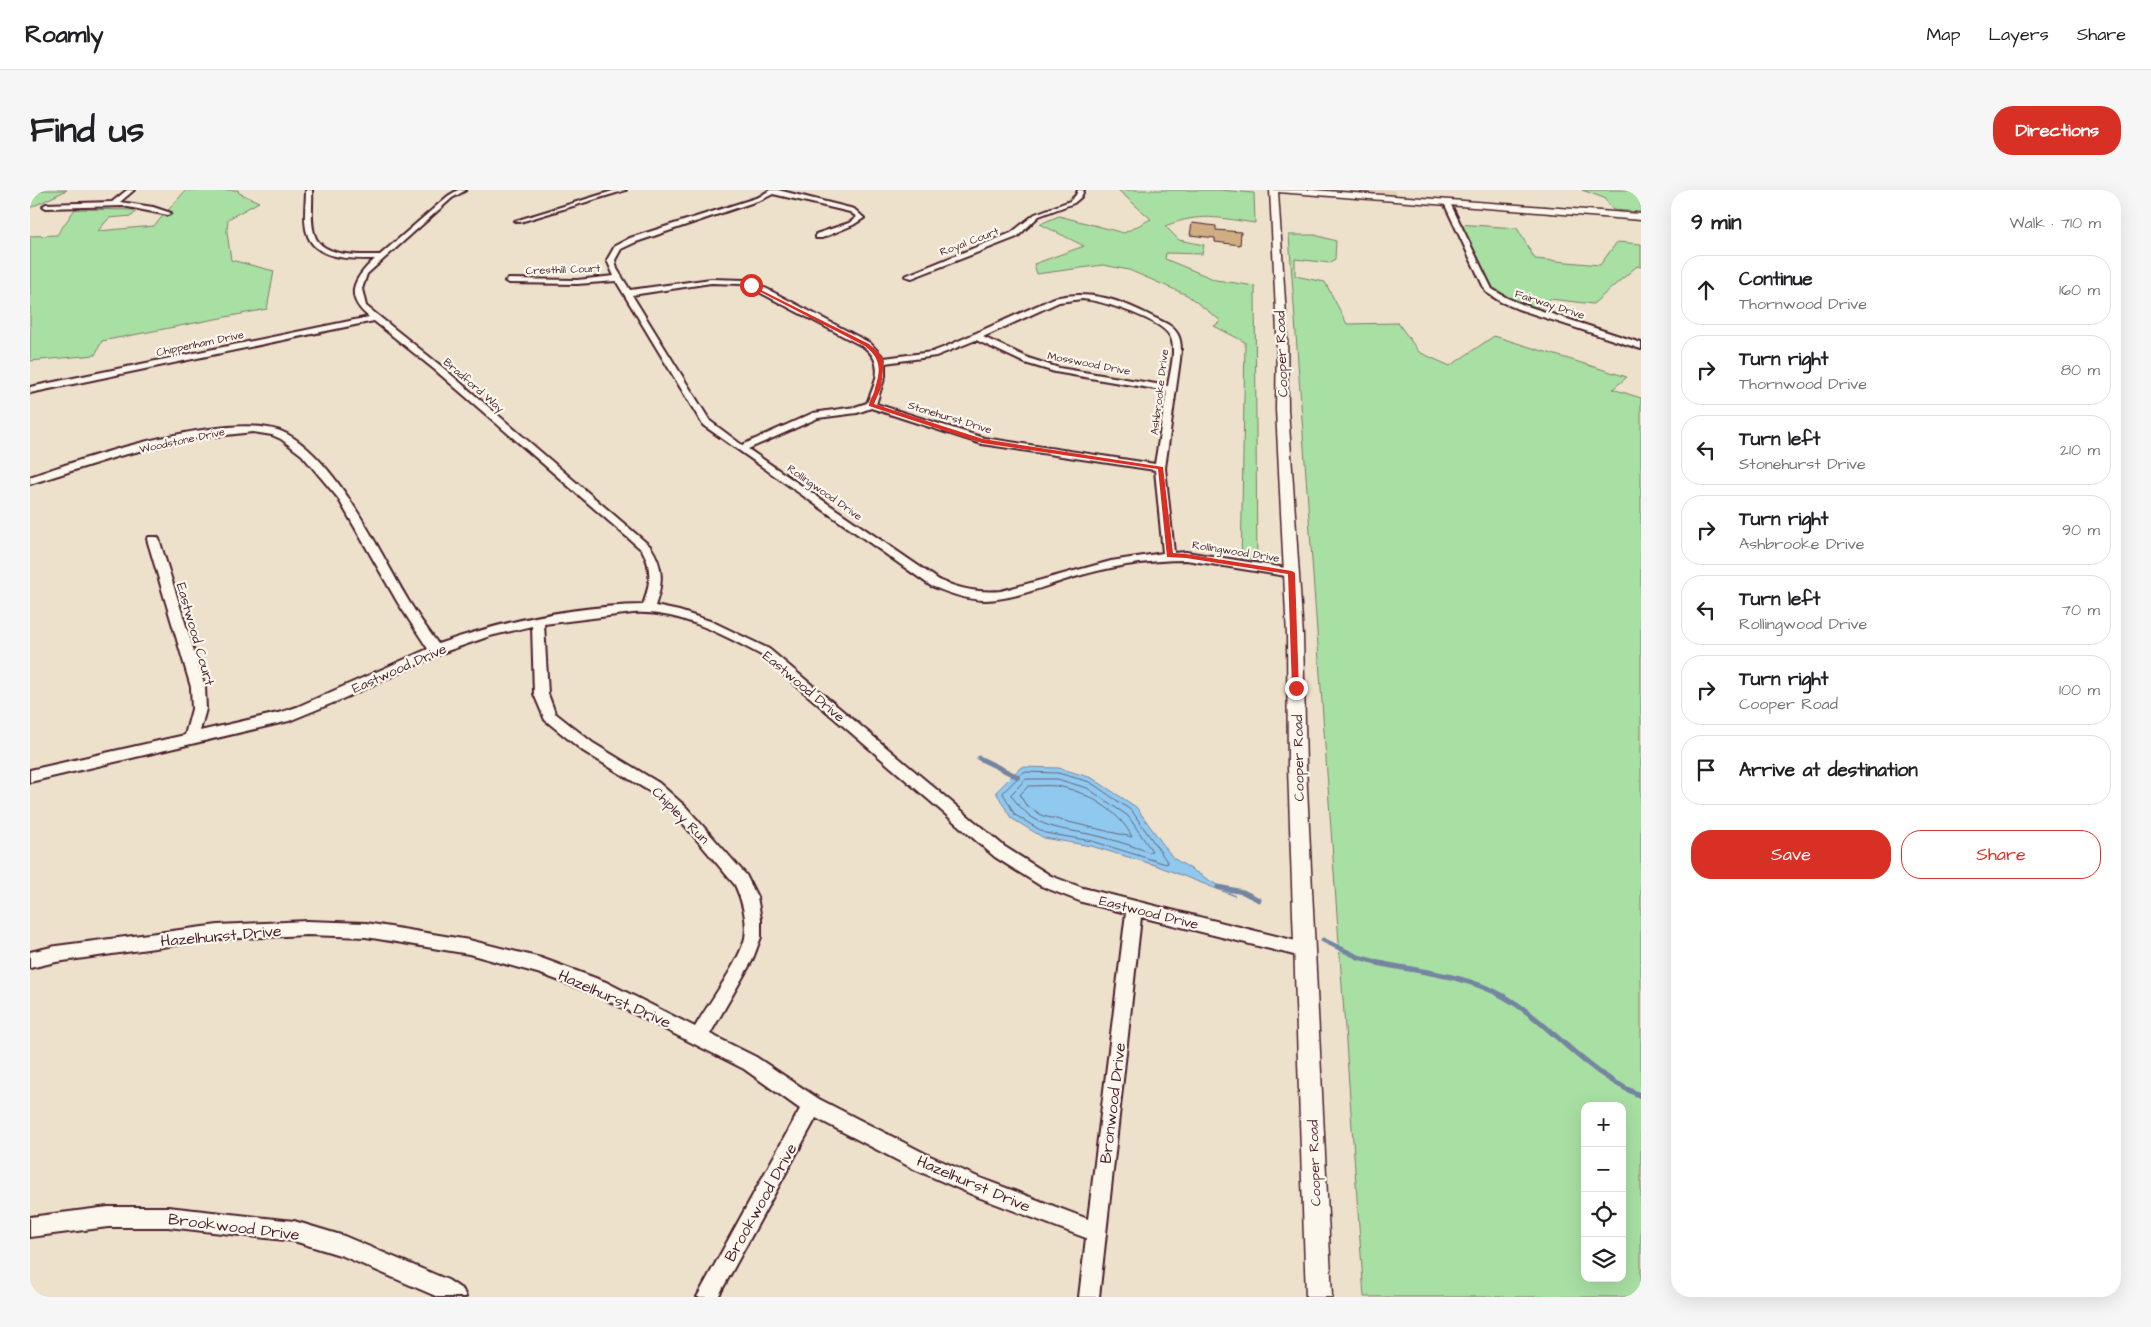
<!DOCTYPE html>
<html lang="en">
<head>
<meta charset="utf-8">
<style>
  body { margin:0; font-family:"Architects Daughter",sans-serif; background:#f6f6f6; color:#202124 }
  .controls { position:absolute; right:15px; bottom:15px; display:grid; overflow:hidden; border-radius:10px; box-shadow:0 5px 20px #0002 }
  .controls button { width:45px; height:45px; display:grid; place-items:center; padding:0; border:0; border-bottom:1px solid #e0e0e0; background:#fff; color:#202124; font:25px sans-serif }
  .stop { position:absolute; width:15px; height:15px; margin:-11px; border:4px solid #d93025; border-radius:50%; background:#fff }
  .stop.end { background:#d93025; border-color:#fff; box-shadow:0 1px 5px #0008 }
  .list { margin:0; padding:0; list-style:none }
  h2 { display:flex; justify-content:space-between; align-items:center; height:65px; margin:0; padding:0 20px; font-size:21px }
  h2 small { font-size:16px; font-weight:400; color:#757577 }
  .list li { display:grid; grid-template-columns:32px 1fr auto; gap:15px; align-items:center; box-sizing:border-box; height:70px; margin:0 10px 10px; padding:0 10px; border:1px solid #e0e0e0; border-radius:20px }
  .list b { display:block; font-size:19px; white-space:nowrap }
  .list p { margin:0; font-size:16px; white-space:nowrap; color:#757577 }
  .list em { font-size:16px; font-style:normal; color:#757577 }
  .actions { display:flex; gap:10px; padding:15px 20px }
  .actions a { flex:1; padding:11px 0; border:1px solid #d93025; border-radius:20px; text-align:center; font-size:18px; color:#d93025 }
  .actions .main { background:#d93025; color:#fff }
  .icon { flex:none; width:28px; height:28px; fill:none; stroke:currentColor; stroke-width:2; stroke-linecap:round; stroke-linejoin:round }
  .map { position:relative; flex:none; width:1611px; height:1107px; overflow:hidden; border-radius:20px }
  header { display:flex; align-items:center; gap:30px; box-sizing:border-box; height:70px; padding:0 25px; background:#fff; border-bottom:1px solid #e0e0e0 }
  header strong { font-size:24px }
  nav { display:flex; gap:28px; margin-inline-start:auto; font-size:18px }
  .intro { display:flex; align-items:center; justify-content:space-between; box-sizing:border-box; height:120px; padding:0 30px }
  h1 { margin:0; font-size:35px }
  .button { padding:12px 22px; border-radius:20px; background:#d93025; color:#fff; font-size:18px; font-weight:700 }
  main { display:flex; gap:30px; padding:0 30px }
  aside { flex:1; background:#fff; border-radius:20px; box-shadow:0 5px 20px #0002 }
  .map>svg:first-child { display:block }
</style>
</head>
<body>
<header>
<strong>Roamly</strong>
<nav><a>Map</a><a>Layers</a><a>Share</a></nav>
</header>
<div class="intro"><h1>Find us</h1><a class="button">Directions</a></div>
<main>
<div class="map">
<svg width="1611" height="1107" viewBox="0 0 1611 1107">
  <rect width="100%" height="100%" fill="#eee1cc"/>
  <filter id="ink" filterUnits="userSpaceOnUse"><feTurbulence type="fractalNoise" baseFrequency=".02" numOctaves="2"/><feDisplacementMap in="SourceGraphic" scale="10" xChannelSelector="R" yChannelSelector="G"/><feConvolveMatrix kernelMatrix="1 2 1 2 8 2 1 2 1" color-interpolation-filters="sRGB"/></filter>
  <g filter="url(#ink)">
    <path fill="#e5d1b6" d="M1249,0h115l4,9z"/>
    <path fill="#a8dfa3" stroke="#797f67" fill-rule="evenodd" d="M0,0h37l-37,18z
      M156,0h52l1,3 20,9 -31,17 -1,13 4,28 43,11 -7,38 -165,32 -7,14 -65,6v-125l27,-1 18,-26 62,1 -5,6 -23,2 -11,13 56,-5z
      M1088,0h102l34,3 1,30c-37,-5 -54,-11 -90,3l14,14 25,5 -2,9 -36,-1 -1,6 51,21 39,6 2,283 -16,-2 4,-225 -31,-16 7,-5 -34,-26 -58,-25 -26,-5 -66,9 -3,-10 50,-18 -44,-22 19,-8 65,17 27,-14z
      M1552,0h59v22l-28,-2 -9,-12z
      M1427,34l60,4 18,31 65,6 17,-23 24,2v23l-4,-1 -44,38 -43,-5 -19,11 -43,-21z
      M1259,45h26l21,6 -1,18 -5,4 -35,-4v17l30,6 22,42 51,-1 21,29 31,14 44,-30 133,41 -14,12 28,9v899h-277zM1555,916h37v172h-37z"/>
    <path fill="#90c9ef" stroke="#7485a1" d="M991,577l38,1 33,10 44,29 37,51 62,38 -80,-31 -64,-19 -47,-8 -33,-20 -15,-26z"/>
    <g fill="none" stroke-linecap="round" stroke-linejoin="round">
      <path stroke="#666379" stroke-width="1" d="M994,582l34,1 32,9 42,29 36,52 -2,1 -74,-23 -47,-8 -30,-18 -12,-22z
        M996,589h31l30,9 41,28 24,35 -3,1c-17,-6 -34,-12 -51,-16 -39,-9 -63,-5 -87,-41z
        M999,596c9,0 19,-1 27,0 28,4 64,25 76,51l-89,-21 -18,-12 -5,-9z"/>
      <path stroke="#7485a1" stroke-width="5" d="M949,568l39,19
        M1188,697l25,5 16,8
        M1293,750l35,17 26,7"/>
      <path stroke="#7485a1" stroke-width="5.5" d="M1348,773c42,9 87,12 125,33 31,17 55,44 83,66 17,14 35,25 55,34"/>
    </g>
    <path fill="#d0ad83" stroke="#4a1f2b" d="M1162,33l24,3v4l25,2 -1,13 -25,-3v-4l-25,-3z"/>
    <g fill="none" stroke-linecap="round" stroke-linejoin="round">
      <g stroke="#4a1f2b" stroke-width="4">
        <path id="minor" d="M97,0h7l-14,12 33,5 18,6 -3,2 -45,-9 -77,2 -3,-2 3,-2 66,-2z
          M276,0h6c1,14 -2,30 2,43 6,25 46,22 66,22l68,-59 10,-6h8l-14,8 -85,76 -5,15 4,17 75,60 209,180c14,21 13,37 5,60l24,5 34,11 56,27 236,198 46,29 32,12 229,57 2,5 -2,5 -6,3 -165,-41 -42,380h-20l7,-59 -108,-41 -62,-27 -100,-52 -98,179h-21l103,-188 -56,-40 -149,-75 -54,-20 -72,-20 -103,-17 -59,-2 -89,4 -162,23 -26,6v-16l26,-6 162,-21 89,-4 59,2 103,17 72,18 65,24 89,45c13,-23 45,-66 50,-89 3,-17 -3,-38 -10,-53l-59,-70 -27,-24 -66,-40 -38,-31 -11,-26 -2,-68 -42,10 -43,15 -107,49 -51,21 -259,61v-12l155,-35 7,-26 -1,-22 -44,-148 2,-2h8l2,2 46,148 1,22 -6,22 82,-19 15,-5 131,-58 -30,-46 -60,-105 -36,-43 -21,-16 -9,-4 -19,-3 -63,7 -71,17 -89,28v-7c53,-19 207,-70 257,-43 52,29 91,116 121,166 9,15 20,30 30,44 65,-23 136,-38 205,-39 7,-20 10,-36 -1,-55l-207,-180 -61,-49 -344,72v-6l339,-70c-26,-21 -15,-39 6,-58 -22,0 -61,1 -68,-26 -4,-13 -1,-29 -1,-43zM603,423c45,-3 89,21 128,42l234,202 46,29 41,16 44,11 -38,306 -108,-41 -50,-22 -111,-57 -63,-42 -46,-23 42,-73 9,-24v-18l-4,-22 -11,-22 -60,-68 -27,-24 -66,-40 -38,-30 -7,-19 -4,-70z
          M586,0h10l-106,32 -5,-1z
          M740,0h8l76,19 10,9 -11,7 -31,13h-6v-4l33,-11 8,-6 -7,-5 -77,-18 -10,5 -127,43 -15,7 -6,11 2,9 13,21 81,-11 34,1 22,9 103,54 14,15 48,-6 13,-5 109,-49c38,-9 68,3 101,20 8,4 17,7 22,15 5,8 4,18 3,27l-15,108 9,85 12,-1 106,17 4,1 2,3 -2,3 -4,1 -106,-17c-40,0 -79,7 -118,19 -26,8 -53,20 -82,21 -19,0 -37,-7 -55,-14l-228,-161 -87,-144 -39,3 -68,-1 -4,-2 4,-2 68,1 37,-4 -7,-16 8,-14 15,-8 129,-41zM681,93l30,1 20,9 103,54c21,16 12,35 3,56l-12,4 -42,6 -71,32 -32,-24 -78,-126zM1052,109c18,1 79,20 88,37 7,13 0,35 -2,50l-109,-18 -28,-9 -48,-22 76,-35zM946,150l49,23 30,9 112,19 -12,73 -171,-26 -108,-34 9,-28v-13l51,-7zM841,218l111,36 173,26 8,83 -52,8 -110,30c-23,2 -41,-2 -62,-11l-191,-131 70,-31 39,-5z
          M1048,0h6l-3,7 -7,6 -35,13 -22,21 -105,41 -7,-2 106,-43 24,-19 35,-13 6,-6z
          M1417,11l3,2 42,86 15,9 17,7 117,38v6l-123,-40 -17,-7 -15,-10 -42,-89z
          M78,1017h60l126,14 50,15 104,44 15,10 3,7h-28l-95,-41 -49,-15 -126,-14h-60l-78,10v-20z"/>
      </g>
      <g stroke="#4a1f2b" stroke-width="3">
        <path id="tertiary" d="M1240,0h43l328,24v6l-363,-28 9,140 1,77 15,227 3,131 26,530h-26l-18,-530 -1,-131 -11,-227 1,-77z"/>
      </g>
      <use href="#minor" fill="#fbf7ec" fill-rule="evenodd"/>
      <use href="#tertiary" fill="#fbf7ec" fill-rule="evenodd"/>
    </g>
  </g>
  <path fill="#d93025" d="M719,94l120,60 9,8 6,9 -3,27 -7,16 109,35 180,28 10,86 13,1 106,17 3,2 4,117h-6l-1,-2 -4,-114 -102,-16 -19,-1 -9,-88 -176,-26 -113,-37c0,-6 5,-11 6,-18 6,-19 6,-29 -10,-42l-116,-60z"/>
  <g text-anchor="middle" stroke-width="4.5" stroke-linejoin="round" paint-order="stroke">
    <g font-size="11" fill="#4a1f2b" stroke="#fbf7ec">
      <text transform="translate(939 51) rotate(-21)" y="4">Royal Court</text>
      <text transform="translate(533 79) rotate(-2)" y="4">Cresthill Court</text>
      <text transform="translate(1520 114) rotate(18)" y="4">Fairway Drive</text>
      <text transform="translate(170 153) rotate(-12)" y="4">Chippenham Drive</text>
      <text transform="translate(1059 173) rotate(11)" y="4">Mosswood Drive</text>
      <text transform="translate(444 195) rotate(41)" y="4">Bradford Way</text>
      <text transform="translate(1129 202) rotate(-83)" y="4">Ashbrooke Drive</text>
      <text transform="translate(920 227) rotate(17)" y="4">Stonehurst Drive</text>
      <text transform="translate(152 250) rotate(-12)" y="4">Woodstone Drive</text>
      <text transform="translate(795 302) rotate(35)" y="4">Rollingwood Drive</text>
      <text transform="translate(1206 361) rotate(9)" y="4">Rollingwood Drive</text>
    </g>
    <g font-size="14" fill="#4a1f2b" stroke="#fbf7ec">
      <text transform="translate(1251 164) rotate(-92)" y="5">Cooper Road</text>
      <text transform="translate(166 444) rotate(74)" y="5">Eastwood Court</text>
      <text transform="translate(369 478) rotate(-24)" y="5">Eastwood Drive</text>
      <text transform="translate(774 496) rotate(40)" y="5">Eastwood Drive</text>
      <text transform="translate(1268 568) rotate(-91)" y="5">Cooper Road</text>
      <text transform="translate(651 625) rotate(45)" y="5">Chipley Run</text>
      <text transform="translate(1119 722) rotate(14)" y="5">Eastwood Drive</text>
      <text transform="translate(1284 973) rotate(-92)" y="5">Cooper Road</text>
    </g>
    <g font-size="16" fill="#4a1f2b" stroke="#fbf7ec">
      <text transform="translate(191 745) rotate(-5)" y="6">Hazelhurst Drive</text>
      <text transform="translate(585 808) rotate(24)" y="6">Hazelhurst Drive</text>
      <text transform="translate(1082 913) rotate(-83)" y="6">Bronwood Drive</text>
      <text transform="translate(944 993) rotate(23)" y="6">Hazelhurst Drive</text>
      <text transform="translate(730 1012) rotate(-61)" y="6">Brookwood Drive</text>
      <text transform="translate(204 1036) rotate(7)" y="6">Brookwood Drive</text>
    </g>
  </g>
</svg>
<div class="controls">
<button>+</button>
<button>−</button>
<button><svg class="icon" aria-label="locate" viewBox="0 0 24 24"><circle cx="12" cy="12" r="6"/><path d="M12 2v4M12 18v4M2 12h4M18 12h4"/></svg></button>
<button><svg class="icon" aria-label="layers" viewBox="0 0 24 24"><path d="M12 4l9 5-9 5-9-5zM3 14l9 5 9-5"/></svg></button>
</div>
<div class="stop" style="left:721px;top:95px"></div>
<div class="stop end" style="left:1266px;top:498px"></div>
</div>
<aside>
<h2>9 min<small>Walk · 710 m</small></h2>
<ul class="list">
<li><svg class="icon" aria-label="ahead" viewBox="0 0 24 24"><path d="M12 20V5M6 11l6-6 6 6"/></svg><div><b>Continue</b><p>Thornwood Drive</p></div><em>160 m</em></li>
<li><svg class="icon" aria-label="right" viewBox="0 0 24 24"><path d="M7 20v-9h11M14 6l5 5-5 5"/></svg><div><b>Turn right</b><p>Thornwood Drive</p></div><em>80 m</em></li>
<li><svg class="icon" aria-label="left" viewBox="0 0 24 24"><path d="M17 20v-9H6M10 6l-5 5 5 5"/></svg><div><b>Turn left</b><p>Stonehurst Drive</p></div><em>210 m</em></li>
<li><svg class="icon" aria-label="right" viewBox="0 0 24 24"><path d="M7 20v-9h11M14 6l5 5-5 5"/></svg><div><b>Turn right</b><p>Ashbrooke Drive</p></div><em>90 m</em></li>
<li><svg class="icon" aria-label="left" viewBox="0 0 24 24"><path d="M17 20v-9H6M10 6l-5 5 5 5"/></svg><div><b>Turn left</b><p>Rollingwood Drive</p></div><em>70 m</em></li>
<li><svg class="icon" aria-label="right" viewBox="0 0 24 24"><path d="M7 20v-9h11M14 6l5 5-5 5"/></svg><div><b>Turn right</b><p>Cooper Road</p></div><em>100 m</em></li>
<li><svg class="icon" aria-label="arrive" viewBox="0 0 24 24"><path d="M6 21V4h12l-3 4 3 4H6"/></svg><div><b>Arrive at destination</b></div></li>
</ul>
<div class="actions"><a class="main">Save</a><a>Share</a></div>
</aside>
</main>
</body>
</html>
